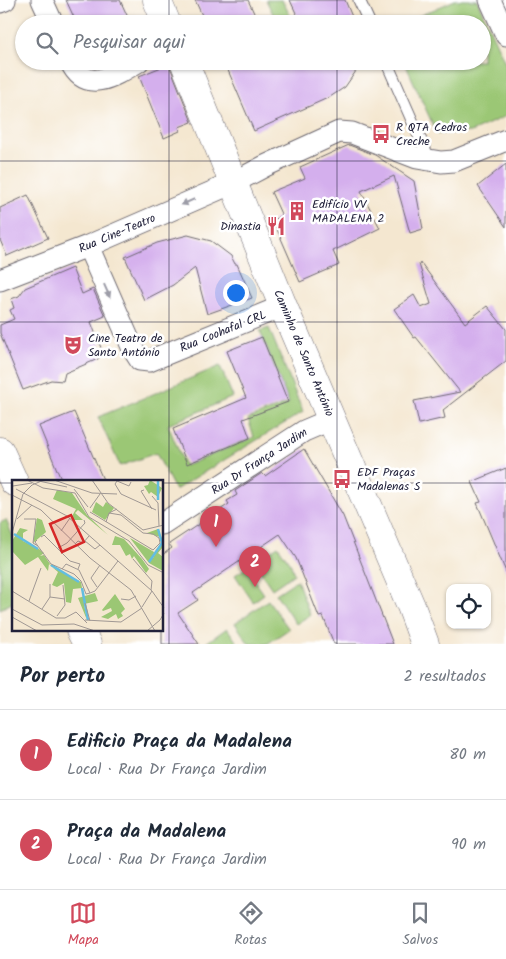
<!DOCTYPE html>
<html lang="pt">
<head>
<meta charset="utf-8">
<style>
  body { margin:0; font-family:Kalam,sans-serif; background:#f6f6f7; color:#1f2937 }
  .controls { position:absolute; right:15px; bottom:15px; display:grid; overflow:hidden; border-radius:10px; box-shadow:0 1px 4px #0004 }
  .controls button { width:45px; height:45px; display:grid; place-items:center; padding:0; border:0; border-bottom:1px solid #e0e1e3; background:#fff; color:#1f2937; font:25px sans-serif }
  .you { position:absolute; left:235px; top:292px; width:18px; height:18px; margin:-12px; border:4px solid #fff; border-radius:50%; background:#1a73e8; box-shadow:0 0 0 8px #1a73e833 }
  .badge { display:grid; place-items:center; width:32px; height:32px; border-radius:50%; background:#d1495b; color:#fff; font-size:16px; font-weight:700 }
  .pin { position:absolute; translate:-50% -41px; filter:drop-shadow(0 1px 2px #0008) }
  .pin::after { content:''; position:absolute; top:26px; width:18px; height:15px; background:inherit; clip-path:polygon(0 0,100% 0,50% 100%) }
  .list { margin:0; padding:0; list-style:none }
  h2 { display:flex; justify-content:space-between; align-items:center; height:65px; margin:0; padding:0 20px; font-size:21px }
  h2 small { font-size:16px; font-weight:400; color:#747a83 }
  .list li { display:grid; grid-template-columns:32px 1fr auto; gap:15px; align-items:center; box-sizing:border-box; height:90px; padding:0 20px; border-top:1px solid #e0e1e3 }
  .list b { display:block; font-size:19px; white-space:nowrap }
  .list p { margin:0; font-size:16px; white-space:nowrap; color:#747a83 }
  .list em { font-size:16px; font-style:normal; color:#747a83 }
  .icon { flex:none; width:28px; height:28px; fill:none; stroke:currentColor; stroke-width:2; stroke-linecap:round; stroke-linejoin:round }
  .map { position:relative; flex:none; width:506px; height:644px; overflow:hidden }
  .search { position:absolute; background:#fff; box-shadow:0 1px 4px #0004; left:15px; right:15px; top:15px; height:55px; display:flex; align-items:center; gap:12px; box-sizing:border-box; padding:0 18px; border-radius:28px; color:#747a83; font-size:19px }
  .sheet { height:245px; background:#fff }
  nav { display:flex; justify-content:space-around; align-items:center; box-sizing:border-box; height:70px; border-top:1px solid #e0e1e3; background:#fff; font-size:14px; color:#747a83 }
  nav a { display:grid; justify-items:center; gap:2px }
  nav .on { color:#d1495b }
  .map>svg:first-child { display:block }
</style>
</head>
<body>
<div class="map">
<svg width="506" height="644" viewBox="0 0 506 644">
  <rect width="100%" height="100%" fill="#fff"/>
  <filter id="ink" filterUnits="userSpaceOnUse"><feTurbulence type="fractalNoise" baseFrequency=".02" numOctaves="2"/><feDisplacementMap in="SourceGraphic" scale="10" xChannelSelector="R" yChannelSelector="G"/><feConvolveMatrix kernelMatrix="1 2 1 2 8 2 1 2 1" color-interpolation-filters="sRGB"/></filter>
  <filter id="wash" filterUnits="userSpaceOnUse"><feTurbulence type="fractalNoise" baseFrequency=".0096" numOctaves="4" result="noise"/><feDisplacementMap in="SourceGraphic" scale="20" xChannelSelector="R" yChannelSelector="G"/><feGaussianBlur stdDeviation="1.12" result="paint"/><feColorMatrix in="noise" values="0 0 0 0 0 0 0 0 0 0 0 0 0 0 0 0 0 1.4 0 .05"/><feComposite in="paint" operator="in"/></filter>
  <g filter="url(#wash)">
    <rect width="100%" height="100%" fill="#f4e7d0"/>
    <path fill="#9bc774" stroke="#5e7458" d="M266,0h16l12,23 -16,1z
      M455,0h22l29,65v51l-35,16 -34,2 -33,-73h78v-37h-81z
      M269,328l34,84 -128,78 -19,-37 -36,13 -22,-49 122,-51 13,31 -65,28 17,41 69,-29 -6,-18 41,-16 -29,-72z
      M6,520l8,19v63l-14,7v-86z
      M278,546l13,19 3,9 -22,15 -18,-27z
      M246,568l18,26 -11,8 -18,-27z
      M297,580l13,35 -14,9 -20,-30z
      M268,600l21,29 -22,15h-18l-14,-21z
      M227,628l11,16 -32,-1z"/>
    <g id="blocks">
      <path fill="#d4afed" d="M66,0h54l11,24h-54z
        M195,0h53l11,24h-53z
        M290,0h55l10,24h-54z
        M224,61h139l-18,26 -15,10 -76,34z
        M169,64l23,58 -13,5 1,4 -16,7 -25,-62z
        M349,145l26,10 39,26 9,48 -13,4 -16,-57 -33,15 19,37 -47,23 6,14 -39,17 -27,-62 9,-4 -11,-24 34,-14 -5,-11z
        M506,164v63l-28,-41z
        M28,195l20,43 -41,18 -7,-16v-32z
        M188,235l23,6 20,15 4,8h2l15,34 -45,16 -12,-46 -22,17 -29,15 -19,-43 32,-14z
        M421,263l44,60 22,-17 19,23v32l-63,49 2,8 -26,6 -5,-23 46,-9 -44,-55 -2,1 -20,-29 20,-14 7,13 10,-4 -12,-40z
        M72,268l10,26 11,-5 12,27 -14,6 12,31 -5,6 -33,14 -2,8 -12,-1 -28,10 -23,-57v-8l14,-6 -4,-9 4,-2 -3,-9 8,-3 6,-8z
        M262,337l26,65 -45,17 7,19 -63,26 -14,-35 73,-31 -19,-47z
        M74,412l30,70h-42l-23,-56z
        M304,449l39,67 50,128h-59l-11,-28 -4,1 -23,-59 -16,-24 -87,59 5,7 -20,13 21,31h-37v-89l10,-7 -3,-4 60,-40 -2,-3 10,-6 -2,-4 27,-18 3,3z
        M506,468v104l-29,-69 4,-1 -9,-20z"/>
    </g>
  </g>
  <g filter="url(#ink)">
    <use href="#blocks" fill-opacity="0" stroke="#6c676f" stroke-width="1"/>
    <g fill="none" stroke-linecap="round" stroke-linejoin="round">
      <g stroke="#6c676f" stroke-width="13">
        <path id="lane" d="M359,0l11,24
          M386,61l44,100"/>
      </g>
      <g stroke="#6c676f" stroke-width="23">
        <path id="street" d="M42,0l11,24
          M490,0l16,35
          M0,2l5,-2
          M70,61c16,35 46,14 69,0
          M88,246l45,103 7,11 9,1 134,-55
          M0,280l88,-34 145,-63 32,-17 74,-34 13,1 65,25 24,4 13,-1 52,-21
          M162,524l142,-93 28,-12"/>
      </g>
      <g stroke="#6c676f" stroke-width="29">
        <path id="secondary" d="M157,0l10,24
          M184,61l99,245 128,300 14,38
          M0,451l14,31
          M80,630l7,14"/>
      </g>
      <use href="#lane" stroke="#fff" stroke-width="11"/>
      <use href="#street" stroke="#fff" stroke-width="21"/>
      <use href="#secondary" stroke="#fff" stroke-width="28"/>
    </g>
    <defs><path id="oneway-solid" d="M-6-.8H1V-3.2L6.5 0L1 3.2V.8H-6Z" transform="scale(1.25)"/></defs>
    <g fill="#9c9ca7">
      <use href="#oneway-solid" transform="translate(188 202) rotate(156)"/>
      <use href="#oneway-solid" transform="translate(107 291) rotate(66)"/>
    </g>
  </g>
  <path fill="none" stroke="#22223b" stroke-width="1" stroke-opacity="0.55" d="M169,0v24M337,0v24M169,61v583M337,61v583M0,161h506M0,322h506M0,483h14M162,483h344"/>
  <defs>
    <g id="bus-bare" transform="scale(1.5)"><path d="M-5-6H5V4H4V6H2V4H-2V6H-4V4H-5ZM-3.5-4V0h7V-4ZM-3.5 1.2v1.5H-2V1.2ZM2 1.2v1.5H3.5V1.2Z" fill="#d1495b" stroke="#fff" stroke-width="2.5" paint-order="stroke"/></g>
    <g id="building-bare" transform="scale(1.5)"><path d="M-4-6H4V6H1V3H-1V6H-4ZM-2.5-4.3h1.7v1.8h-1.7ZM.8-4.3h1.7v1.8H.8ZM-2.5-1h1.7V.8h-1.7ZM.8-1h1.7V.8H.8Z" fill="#d1495b" stroke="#fff" stroke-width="2.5" paint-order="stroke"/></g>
    <g id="restaurant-bare" transform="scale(1.5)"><path d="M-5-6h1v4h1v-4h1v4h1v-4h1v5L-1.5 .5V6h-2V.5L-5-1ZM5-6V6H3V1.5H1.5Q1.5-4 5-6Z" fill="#d1495b" stroke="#fff" stroke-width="2.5" paint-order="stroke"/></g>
    <g id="theatre-bare" transform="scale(1.5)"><path d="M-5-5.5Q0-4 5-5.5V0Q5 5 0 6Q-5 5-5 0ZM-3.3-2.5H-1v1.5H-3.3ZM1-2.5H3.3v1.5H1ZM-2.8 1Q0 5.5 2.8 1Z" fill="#d1495b" stroke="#fff" stroke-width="2.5" paint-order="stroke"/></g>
  </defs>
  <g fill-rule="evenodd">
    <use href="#bus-bare" x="381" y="134"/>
    <use href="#building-bare" x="297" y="211"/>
    <use href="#restaurant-bare" x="276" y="226"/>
    <use href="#theatre-bare" x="73" y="345"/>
    <use href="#bus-bare" x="342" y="479"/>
  </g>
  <g text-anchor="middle" stroke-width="5" stroke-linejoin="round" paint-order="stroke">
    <g font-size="12" fill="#22223b" stroke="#fff" text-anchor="start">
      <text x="396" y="131">R QTA Cedros<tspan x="396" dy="14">Creche</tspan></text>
      <text x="312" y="208">Edifício VV<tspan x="312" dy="14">MADALENA 2</tspan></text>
      <text x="261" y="230" text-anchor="end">Dinastia</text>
      <text x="88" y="342">Cine Teatro de<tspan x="88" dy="14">Santo António</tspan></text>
      <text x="357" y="476">EDF Praças<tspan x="357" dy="14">Madalenas S</tspan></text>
    </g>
    <g font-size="12" fill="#22223b" stroke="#fff">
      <text transform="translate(117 233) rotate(-23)" y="4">Rua Cine-Teatro</text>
      <text transform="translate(223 331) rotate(-22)" y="4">Rua Coohafal CRL</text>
      <text transform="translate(304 353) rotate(67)" y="4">Caminho de Santo António</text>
      <text transform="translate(259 461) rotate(-33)" y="4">Rua Dr França Jardim</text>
    </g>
  </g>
  <g transform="translate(12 480)">
    <rect width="151" height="151" fill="#f4e7d0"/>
    <path d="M138,0l12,8 -4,9 -7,-5 -2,2 -5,-8 4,-1zM45,10l15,3 15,22 21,20 -30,-25 -3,3 8,7h-10l-2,-2 5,-9 -23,-10zM84,22l7,5 3,-5 8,6 -9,12 -13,-8zM25,38l5,2 4,12 -13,11zM96,45l46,27 -1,6 9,-15 -2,-6 -13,-4 11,-4 4,10 1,8 -5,6 5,4v14l-14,-8 -19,-25zM8,48l8,2 -5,3v8l16,8 5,4 -4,3 4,-1 8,12 29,15 1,6 -9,1 -2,14 -5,-1 -2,-19 -7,4 -5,-2 6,-13 -6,-5 -3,-3 -1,7 -10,-14 -13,8 -13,-14v-10zM103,56l9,3 18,20 7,10 -3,4 -12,-17 -2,3 -2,-5 -4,2 -6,-11h-8zM83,113l3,8 -14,3 3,16 -9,-22zM103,114l10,15 -4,4 2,3 -5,3 -2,-5 -8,5 -7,-2 11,-6 -1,-3 -8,3 -1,-1z" fill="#9bc774"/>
    <path fill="none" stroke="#62bde0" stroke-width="2.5" d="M146,20v-20M2,54l24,15M137,82l13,-19 -4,-14M39,85l28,17M70,108l6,32"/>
    <path fill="none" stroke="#a09894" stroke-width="1" d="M15,0l16,8 32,5 14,24 40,24 19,24 16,8M22,0l33,7M42,0l38,13 25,1M80,0l16,23 35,27 21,-5M119,2l-2,4 -12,-5 -2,3 6,10 35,16M1,6l19,-3M4,9l51,27 85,75 12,17M62,9l14,18M132,10l-3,1 11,18M0,15l29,15 49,48 41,32 24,41M140,16l6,7 1,23M78,28l10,-14M78,32l63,38 7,-7 -1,-5 -6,-4 -10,-1 -22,-18 -12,-2M5,39l15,-14M12,39h12l-3,24 5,3M94,42l3,-9 8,-4M49,51l9,-13M0,53l11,-39 9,-9 12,-5M29,57l3,-2 26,26 10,3 -2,5M25,60l-2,2 16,22 23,10 7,7 5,13 4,-1M73,61l10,8 5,-4M63,64l3,-3 5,2 6,-7M46,68l9,-5 18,-20 -1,-3M121,79l19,22 -1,9M50,89l4,-5 13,6 11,23M85,107l-6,-9 9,-13M0,111l44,27h9l11,-6 11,11M78,113l5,-2 23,-30M38,117l15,2M109,119l8,1 7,-4M17,121l12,-33M73,123l5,18M130,127l10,-16M0,129l30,16 32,-1 21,7M30,129l8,-12v-13M45,136l8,-11 -2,-20M0,137l25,14M73,140l36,2 21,-14M135,151l13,-11 4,-7"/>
    <path fill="#d62828" fill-opacity="0.15" stroke="#d62828" stroke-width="2.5" d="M59,35l13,27 -22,10 -12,-28z"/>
    <rect width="151" height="151" fill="none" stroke="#22223b" stroke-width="2.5"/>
  </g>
</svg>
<div class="controls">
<button><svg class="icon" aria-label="locate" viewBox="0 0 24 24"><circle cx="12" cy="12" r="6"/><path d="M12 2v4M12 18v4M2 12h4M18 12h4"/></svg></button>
</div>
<div class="you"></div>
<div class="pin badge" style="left:216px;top:547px">1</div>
<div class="pin badge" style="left:255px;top:587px">2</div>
<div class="search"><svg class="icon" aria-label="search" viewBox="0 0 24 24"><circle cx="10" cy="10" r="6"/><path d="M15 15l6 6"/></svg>Pesquisar aqui</div>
</div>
<section class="sheet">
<h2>Por perto<small>2 resultados</small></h2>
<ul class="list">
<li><span class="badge">1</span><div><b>Edificio Praça da Madalena</b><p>Local · Rua Dr França Jardim</p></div><em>80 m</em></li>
<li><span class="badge">2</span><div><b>Praça da Madalena</b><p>Local · Rua Dr França Jardim</p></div><em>90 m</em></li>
</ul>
</section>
<nav>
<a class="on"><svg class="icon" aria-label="map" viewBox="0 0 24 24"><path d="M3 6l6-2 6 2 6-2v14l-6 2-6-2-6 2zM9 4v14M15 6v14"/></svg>Mapa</a>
<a><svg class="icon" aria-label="directions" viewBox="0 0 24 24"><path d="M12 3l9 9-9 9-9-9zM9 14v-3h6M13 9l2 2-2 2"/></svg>Rotas</a>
<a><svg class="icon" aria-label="saved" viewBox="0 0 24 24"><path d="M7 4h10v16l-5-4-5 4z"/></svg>Salvos</a>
</nav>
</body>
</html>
